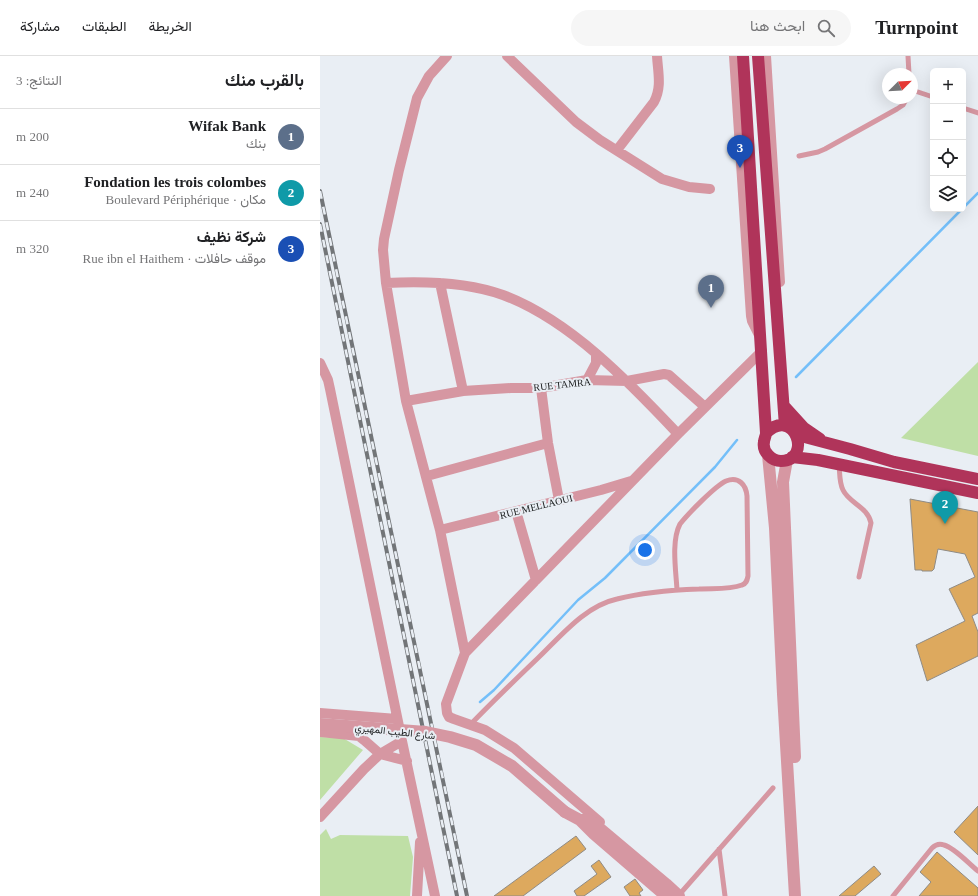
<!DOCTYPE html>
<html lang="ar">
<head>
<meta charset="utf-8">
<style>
  body { margin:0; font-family:"Times New Roman",Vazirmatn,serif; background:#f6f6f6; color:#202124; direction:rtl }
  .controls { position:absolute; right:12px; top:12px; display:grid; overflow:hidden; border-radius:6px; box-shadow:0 4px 16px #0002 }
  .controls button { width:36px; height:36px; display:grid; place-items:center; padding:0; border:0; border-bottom:1px solid #e0e0e0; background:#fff; color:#202124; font:20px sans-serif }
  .compass { position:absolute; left:562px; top:12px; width:36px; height:36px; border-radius:50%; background:#fff; box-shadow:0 4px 16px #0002; rotate:66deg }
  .you { position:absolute; left:325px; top:494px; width:14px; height:14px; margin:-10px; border:3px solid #fff; border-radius:50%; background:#1a73e8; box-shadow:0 0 0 6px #1a73e833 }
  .badge { display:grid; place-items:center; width:26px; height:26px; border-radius:50%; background:#ad1c13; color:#fff; font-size:13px; font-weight:700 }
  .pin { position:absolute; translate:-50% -33px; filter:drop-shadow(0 1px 2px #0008) }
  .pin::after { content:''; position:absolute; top:21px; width:14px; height:12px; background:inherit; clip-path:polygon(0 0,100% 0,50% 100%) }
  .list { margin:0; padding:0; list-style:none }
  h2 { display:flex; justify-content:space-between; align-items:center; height:52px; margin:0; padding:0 16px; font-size:17px }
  h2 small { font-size:13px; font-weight:400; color:#757577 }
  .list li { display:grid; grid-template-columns:26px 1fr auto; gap:12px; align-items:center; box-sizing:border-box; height:56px; padding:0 16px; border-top:1px solid #e0e0e0 }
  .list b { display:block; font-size:15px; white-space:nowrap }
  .list p { margin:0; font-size:13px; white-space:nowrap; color:#757577 }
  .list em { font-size:13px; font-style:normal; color:#757577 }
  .icon { flex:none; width:22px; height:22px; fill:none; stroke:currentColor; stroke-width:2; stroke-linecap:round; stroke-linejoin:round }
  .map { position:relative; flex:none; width:658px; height:840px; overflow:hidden; direction:ltr }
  header { display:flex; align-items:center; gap:24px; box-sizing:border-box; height:56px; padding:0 20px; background:#fff; border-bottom:1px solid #e0e0e0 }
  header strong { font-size:19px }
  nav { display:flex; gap:22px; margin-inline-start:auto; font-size:14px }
  .search { width:280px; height:36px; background:#f6f6f6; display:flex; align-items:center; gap:10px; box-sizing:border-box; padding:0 14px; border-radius:22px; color:#757577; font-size:15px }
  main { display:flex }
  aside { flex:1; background:#fff }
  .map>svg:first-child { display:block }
</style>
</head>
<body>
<header>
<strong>Turnpoint</strong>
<div class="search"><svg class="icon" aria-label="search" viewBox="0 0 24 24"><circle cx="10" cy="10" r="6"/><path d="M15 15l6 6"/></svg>ابحث هنا</div>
<nav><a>الخريطة</a><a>الطبقات</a><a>مشاركة</a></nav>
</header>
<main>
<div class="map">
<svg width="658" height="840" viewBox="0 0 658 840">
  <rect width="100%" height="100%" fill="#e9eef4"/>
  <path fill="#bfdfa6" d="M658,306v94l-77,-18z
    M0,681l23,1 20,12 -43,50z
    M6,773l5,10 9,-4 68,1 5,21 -3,39h-90v-61z"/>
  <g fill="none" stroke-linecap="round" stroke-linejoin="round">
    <path stroke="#74bff9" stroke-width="2.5" d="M643,152l15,-15
      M476,321l166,-168
      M160,646l14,-12 84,-90 27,-22 110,-111 22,-27"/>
  </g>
  <path fill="#dda95e" stroke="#8f8b85" d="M590,443l68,13v101l-6,3 6,16v24l-51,25 -11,-36 49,-24 -16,-32 26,-12 -10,-23 -27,-5 -4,20 -2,2h-10v-1h-7z
    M658,750v49l-24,-23z
    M256,780l10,13 -63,47h-29z
    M617,796l41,36v8h-59l12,-14 -11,-10z
    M279,804l12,17 -27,19h-7l-3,-5 23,-17 -6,-8z
    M554,810l7,8 -26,22h-16z
    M315,823l8,11 -4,3 2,3h-11l-6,-9z"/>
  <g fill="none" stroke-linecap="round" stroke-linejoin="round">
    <path stroke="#d697a2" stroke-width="5" d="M588,0l1,18
      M592,34l21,7
      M643,52l15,5
      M479,100l19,-4 7,-3 72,-40 6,-4 4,-7
      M519,409c1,8 0,17 4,25 6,13 25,17 28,33l-12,54
      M150,669c22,-23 45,-45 68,-67 23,-22 47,-52 79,-59 27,-7 55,-9 82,-10 14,-1 30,1 43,-4 4,-1 5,-4 6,-9l-1,-80c-1,-11 -8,-20 -21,-15 -11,5 -38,33 -46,43 -9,17 -4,47 -3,66
      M399,793l6,47
      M359,839l94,-107
      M573,840l39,-48c3,-3 7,-5 12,-3 11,3 25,19 34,26"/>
    <path stroke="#d697a2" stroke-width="10" d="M127,0l-18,20 -12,22 -18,72 -15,69 -1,11 3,33 20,118 34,129 25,123 -19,51 1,9 2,4 5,2 31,11 29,18 86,74
      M187,0l69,66 24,18 62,39 27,8 21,2
      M414,0l17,260 1,5 7,14
      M446,0l14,226
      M297,94l37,-48c8,-15 4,-29 3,-46
      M66,227c37,-2 81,-1 117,12 67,25 127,88 175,139
      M120,227l23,108
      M0,307l8,17 2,9 72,352 33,155
      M267,324l9,-17v-9
      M221,332l7,55 11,57
      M86,345l57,-10 48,-3h30l46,-8 40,1 37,-7 5,1 36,32
      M107,420l121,-33
      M196,455l20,69
      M120,474l161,-40 30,-9
      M145,597l213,-219 84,-83
      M0,657l77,6
      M0,676l39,4 5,4 16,14 27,7
      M0,761l44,-48 16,-15 22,-13
      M97,840l3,-54"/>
    <path stroke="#d697a2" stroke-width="12" d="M448,399l7,73 8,166 12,202
      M467,404l-4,22 12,275
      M245,756l15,8 14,14 72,62
      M263,764l5,-1 9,7 69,58 13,12"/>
    <path stroke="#b0345a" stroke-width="12" d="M423,0l23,377c0,3 -2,6 -2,9 -2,10 8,19 17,19 32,0 14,-56 -15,-28
      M438,0l27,370
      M464,350l20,22 16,11
      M477,379l53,14 44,13 84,17
      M472,401l26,3 160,33"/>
    <g stroke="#727578" stroke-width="4">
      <path id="rail" d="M0,135c48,235 99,470 147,705
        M0,168l137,672"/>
    </g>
    <use href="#rail" stroke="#e9eef4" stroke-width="2.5" stroke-dasharray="8" stroke-linecap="butt"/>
    <path stroke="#d697a2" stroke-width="12" d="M0,668l106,8 24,5 26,8 36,21 53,46"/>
  </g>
  <g text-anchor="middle" stroke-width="4" stroke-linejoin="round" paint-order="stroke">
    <g font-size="10" fill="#191b1c" stroke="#e9eef4">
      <text transform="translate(242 328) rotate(-6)" y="4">RUE TAMRA</text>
      <text transform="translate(216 450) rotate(-14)" y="4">RUE MELLAOUI</text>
      <text transform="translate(75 675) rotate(6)" y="4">شارع الطيب المهيري</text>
    </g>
  </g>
</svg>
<div class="controls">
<button>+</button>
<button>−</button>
<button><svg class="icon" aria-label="locate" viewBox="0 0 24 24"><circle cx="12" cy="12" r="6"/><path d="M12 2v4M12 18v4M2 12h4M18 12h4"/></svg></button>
<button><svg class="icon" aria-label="layers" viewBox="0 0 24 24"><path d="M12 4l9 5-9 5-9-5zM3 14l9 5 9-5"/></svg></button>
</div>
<svg class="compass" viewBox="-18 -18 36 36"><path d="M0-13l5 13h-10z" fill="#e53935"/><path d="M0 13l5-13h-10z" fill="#757577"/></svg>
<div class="you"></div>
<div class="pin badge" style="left:391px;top:252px;background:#5c6f8a">1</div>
<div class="pin badge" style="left:625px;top:468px;background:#0f9aa8">2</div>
<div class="pin badge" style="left:420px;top:112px;background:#1a4fb4">3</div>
</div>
<aside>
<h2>بالقرب منك<small>النتائج: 3</small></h2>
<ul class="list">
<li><span class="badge" style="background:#5c6f8a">1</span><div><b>Wifak Bank</b><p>بنك</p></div><em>200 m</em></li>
<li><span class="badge" style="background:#0f9aa8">2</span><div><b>Fondation les trois colombes</b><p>مكان · Boulevard Périphérique</p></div><em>240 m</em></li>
<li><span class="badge" style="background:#1a4fb4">3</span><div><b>شركة نظيف</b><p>موقف حافلات · Rue ibn el Haithem</p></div><em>320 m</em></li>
</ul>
</aside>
</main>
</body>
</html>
